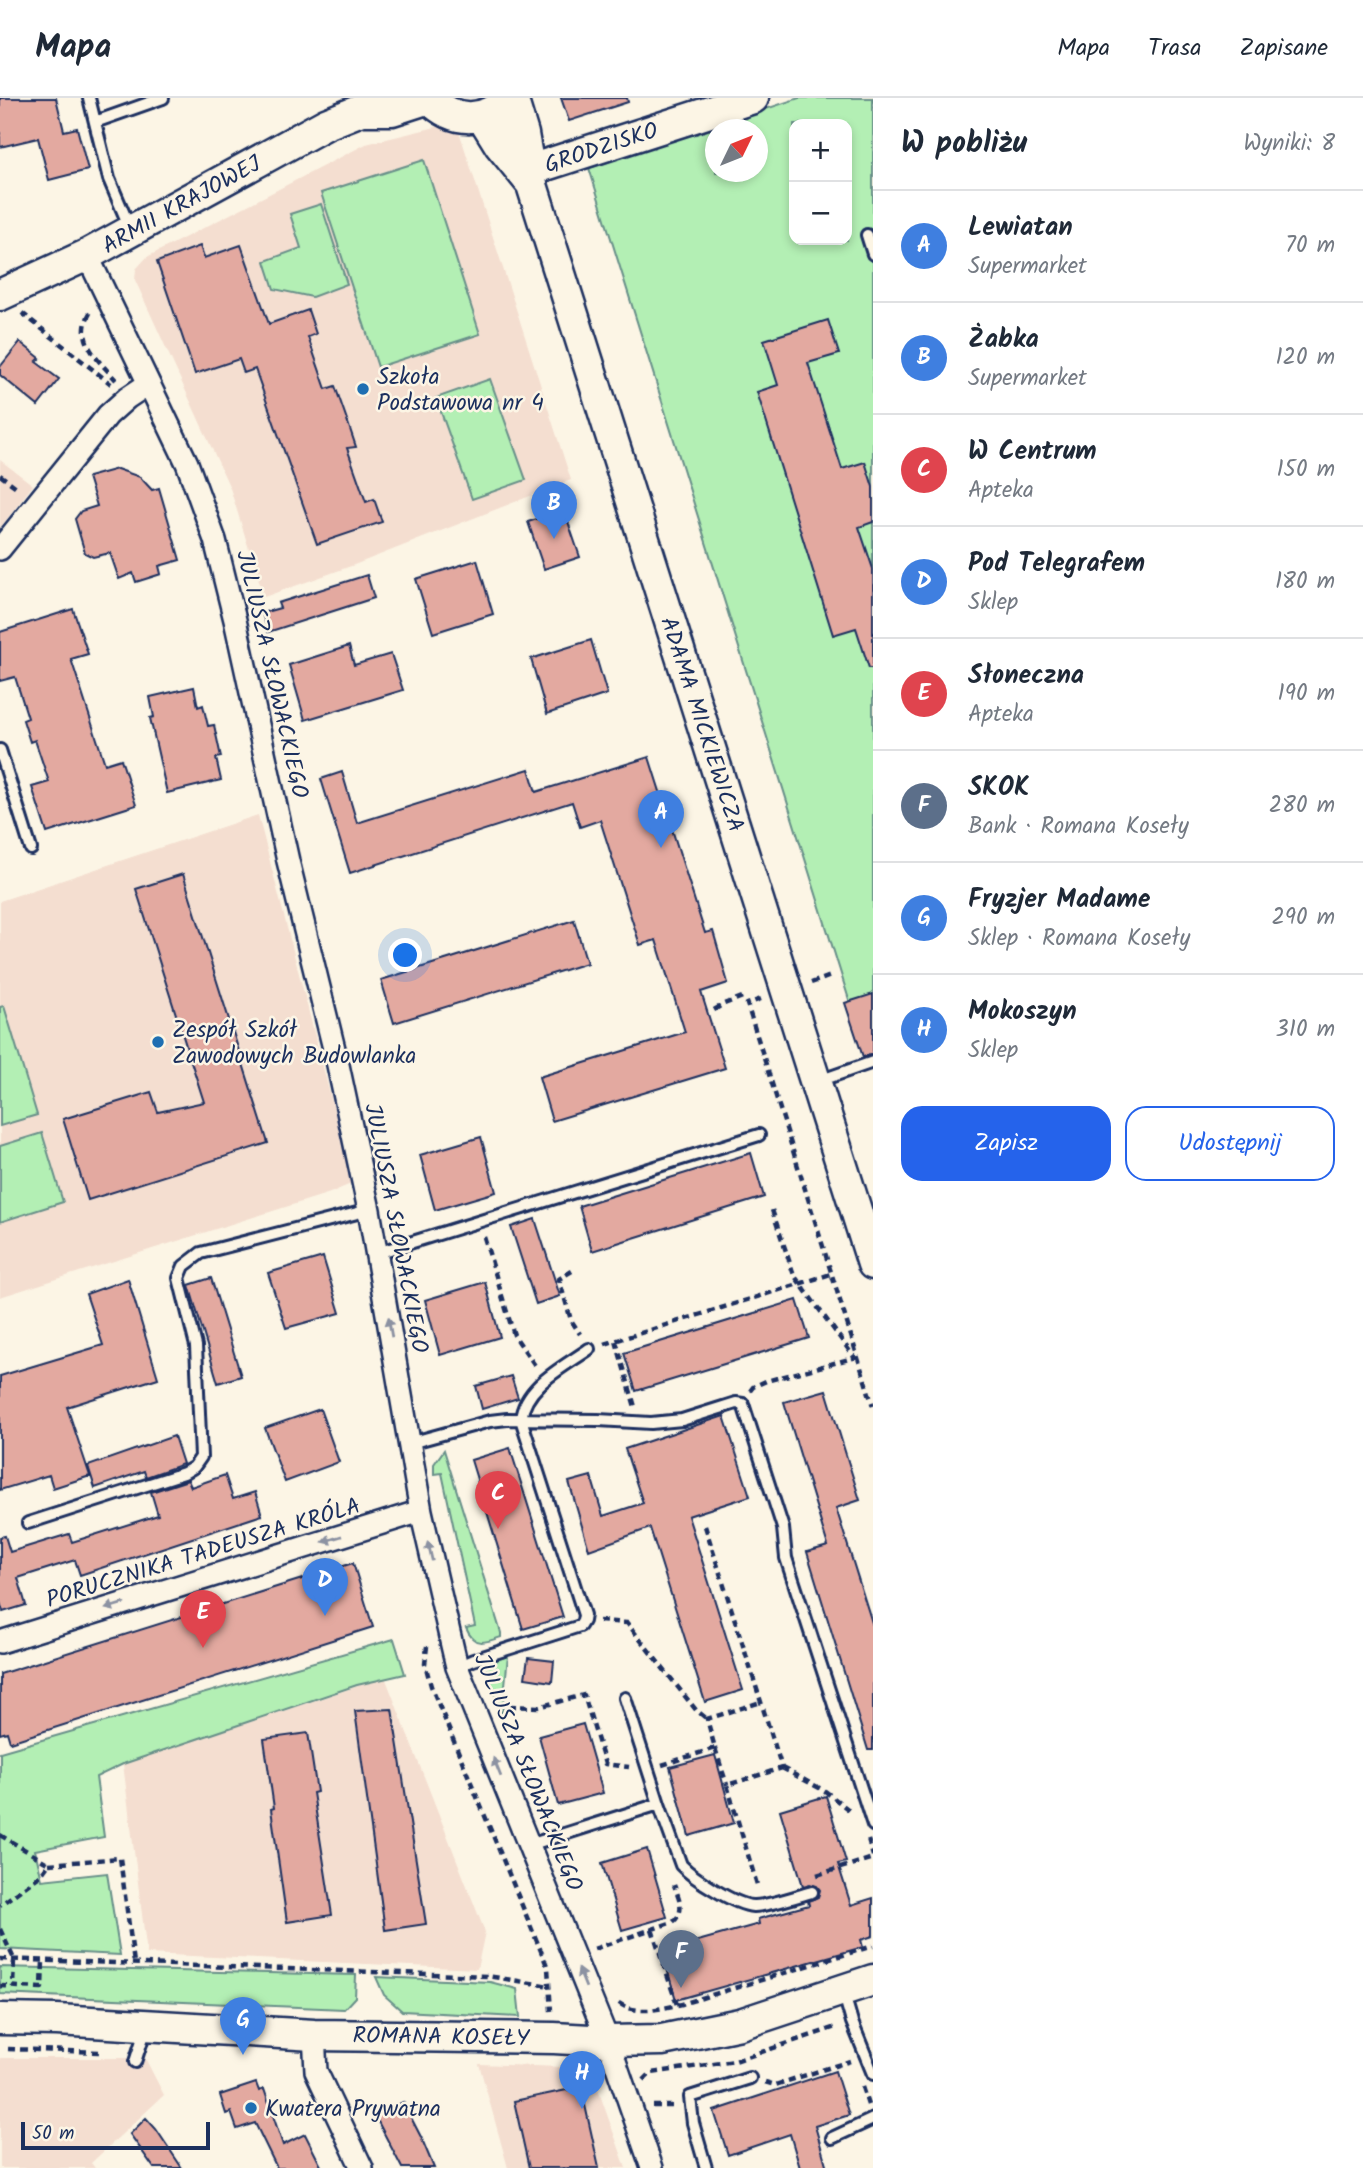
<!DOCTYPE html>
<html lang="pl">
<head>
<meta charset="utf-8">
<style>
  body { margin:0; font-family:Kalam,sans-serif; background:#f2f2f3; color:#1f2937 }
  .controls { position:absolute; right:21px; top:21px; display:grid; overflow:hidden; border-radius:14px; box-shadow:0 4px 10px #0003 }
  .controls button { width:63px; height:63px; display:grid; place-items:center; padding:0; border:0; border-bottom:2px solid #e0e1e3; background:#fff; color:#1f2937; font:35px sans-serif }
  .compass { position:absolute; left:705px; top:21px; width:63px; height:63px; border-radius:50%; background:#fff; box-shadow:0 4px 10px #0003; rotate:47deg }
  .scale { position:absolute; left:21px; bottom:18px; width:189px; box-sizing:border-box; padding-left:7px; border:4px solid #1b2f5e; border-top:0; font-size:19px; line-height:24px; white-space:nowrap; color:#1b2f5e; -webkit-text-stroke:5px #fcf5e5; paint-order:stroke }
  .you { position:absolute; left:406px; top:858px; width:24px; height:24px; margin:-18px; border:5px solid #fff; border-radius:50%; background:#1a73e8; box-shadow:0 0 0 10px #1a73e833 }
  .badge { display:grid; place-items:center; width:46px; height:46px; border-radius:50%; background:#2563eb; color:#fff; font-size:23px; font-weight:700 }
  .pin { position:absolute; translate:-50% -58px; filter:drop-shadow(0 2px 4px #0008) }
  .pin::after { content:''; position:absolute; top:37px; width:24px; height:21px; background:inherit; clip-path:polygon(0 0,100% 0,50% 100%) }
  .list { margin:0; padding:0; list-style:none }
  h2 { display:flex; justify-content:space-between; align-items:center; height:91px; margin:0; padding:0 28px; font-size:30px }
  h2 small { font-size:23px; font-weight:400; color:#747a83 }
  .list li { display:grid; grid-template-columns:46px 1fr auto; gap:21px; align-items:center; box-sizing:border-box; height:112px; padding:0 28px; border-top:2px solid #e0e1e3 }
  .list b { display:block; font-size:26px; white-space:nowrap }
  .list p { margin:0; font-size:23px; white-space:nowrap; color:#747a83 }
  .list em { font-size:23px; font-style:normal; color:#747a83 }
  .actions { display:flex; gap:14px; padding:21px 28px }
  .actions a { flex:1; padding:16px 0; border:2px solid #2563eb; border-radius:21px; text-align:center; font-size:24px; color:#2563eb }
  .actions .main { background:#2563eb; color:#fff }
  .map { position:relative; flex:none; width:873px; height:2070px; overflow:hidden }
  header { display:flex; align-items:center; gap:42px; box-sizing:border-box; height:98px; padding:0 35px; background:#fff; border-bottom:2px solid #e0e1e3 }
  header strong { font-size:33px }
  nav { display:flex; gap:38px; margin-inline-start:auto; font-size:24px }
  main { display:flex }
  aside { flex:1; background:#fff }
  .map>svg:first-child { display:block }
</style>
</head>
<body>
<header>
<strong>Mapa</strong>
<nav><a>Mapa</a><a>Trasa</a><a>Zapisane</a></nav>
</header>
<main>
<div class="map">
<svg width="873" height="2070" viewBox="0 0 873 2070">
  <rect width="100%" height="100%" fill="#fcf5e5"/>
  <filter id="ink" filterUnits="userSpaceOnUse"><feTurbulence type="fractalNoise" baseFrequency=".0143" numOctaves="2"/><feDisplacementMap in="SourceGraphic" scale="14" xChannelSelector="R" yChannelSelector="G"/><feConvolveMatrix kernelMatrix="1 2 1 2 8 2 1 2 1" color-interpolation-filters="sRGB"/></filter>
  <g filter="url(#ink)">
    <path fill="#f4ded0" d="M440,28l18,2 113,352 -217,85 -90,32 -34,-109 -95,-208 1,-11 11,-12 219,-113z
      M0,362l33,25 -33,43z
      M258,717l95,368 -23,10 -330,104v-396z
      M385,1579l100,255 -8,37 -330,-15 -24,-190z
      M0,1960h145l19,37 -73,68 4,5h-95z
      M479,1966l82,3 24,8 13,14 28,79h-118z"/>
    <path fill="#b3efb4" stroke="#678f89" stroke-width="2" fill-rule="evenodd" d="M799,0h74v953l-7,3 -277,-886zM794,26h53v116h-53zM716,32h42v42h-42z
      M424,62l56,174 -102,33 -57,-174z
      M321,106l26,80 -35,13 -38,-8 -9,-28 36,-13 -11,-34z
      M490,281l36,101 -54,19 -36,-101z
      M4,908l33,109 -37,11v-119z
      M42,1035l21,69 -63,20v-76z
      M444,1352l57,183v4c-17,6 -27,10 -35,-9l9,-2 -33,-153 -8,1v-10z
      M394,1541l11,35 -48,11 -234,79 -27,13 8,60 -69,13 7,30 65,-7 13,82 -120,-6v-197z
      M508,1558l-6,58 -17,-47 8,-6z
      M0,1869l356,8 -1,22 -11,12 -344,-15z
      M376,1879l114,5 27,7 3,28 -118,-6 -18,-16z"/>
    <path fill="#e3a9a0" stroke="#1b2f5e" stroke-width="2" d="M0,0h56l8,33 13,-3 11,42 -39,10 -11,-42 -38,9z
      M561,0h66l1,4 -59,19z
      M241,147l28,79 39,-14 8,24 -8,3 18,52 9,-3 12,34 9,27 -9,1 19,54 8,-3 8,23 -65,22 -62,-175 -11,4 -5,-14 -44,15 -38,-112 43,-16 4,12z
      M828,222l11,34 -31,9 34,106 23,-7 8,25v35l-14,5 14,42v99h-4l-13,-40 -23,7 -76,-243 21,-7 -14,-45z
      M20,244l20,16 -4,4 23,17 -21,27 -38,-31v-8z
      M117,371l23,8 12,13 7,-2 21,72 -21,6 2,8 -25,8 -3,-9 -14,6 -9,-26 -17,4 -8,-4 -10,-34 6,-8 16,-5 -9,-29z
      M564,412l16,47 -36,12 -16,-47z
      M477,462l16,54 -60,19 -17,-54z
      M367,477l7,23 -106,34 -6,-19 18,-5 -2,-5z
      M73,511l15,45 -17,5 34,105 16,-5 15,46 -89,28 -15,-46 17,-5 -14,-42 -5,2 -7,-22 5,-2 -13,-41 -15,4v-49z
      M591,542l16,54 -60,20 -16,-55z
      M349,548l5,19 37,-11 12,36 -98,30 -16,-55z
      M194,589l4,20 5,-2 5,21 6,-1 7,32 -5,1 5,22 -54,13 -17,-75 4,-1 -4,-20z
      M649,659l56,176 8,-2 15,52 -27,9 24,76 -173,53 -13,-44 146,-45 -29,-92 -16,5 -40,-125 -20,7 -8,-25 -222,71 -29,-94 21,-7 15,51 172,-54 7,23z
      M183,776l85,269 -180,57 -25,-81 88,-27 7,20 46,-10 -68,-213z
      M574,822l13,43 -193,60 -13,-43z
      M873,896v60l-10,3 -18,-54z
      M481,1039l15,55 -61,18 -15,-55z
      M751,1055l13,44 -172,54 -13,-45z
      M535,1121l25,77 -24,8 -25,-77z
      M323,1159l17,56 -54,15 -18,-55z
      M211,1180l30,98 -23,7 -29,-98z
      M128,1181l30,99 -91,29 23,69 -37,12 -4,-13 -49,15v-114l103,-31 -17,-51z
      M485,1184l15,55 -60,18 -15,-55z
      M797,1202l12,38 -173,53 -12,-38z
      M511,1278l7,22 -36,11 -6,-23z
      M826,1292l34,110 -24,8 37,118v124h-5l-61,-198 21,-6 -44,-144z
      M320,1311l19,53 -54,20 -20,-54z
      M724,1318l26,80 -62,20 55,174 -38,12 -55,-174 -61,22 -20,-68 22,-6 12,40 40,-13 -18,-54z
      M174,1338l9,28 -37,13 -2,-6 -49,17 -7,-22z
      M510,1350l53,169 -40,12 -52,-169z
      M225,1377l8,24 22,-7 7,23 -182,60 -5,-15 -57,18 8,27 -23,7 -3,-10v-65l5,-1 5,16 59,-18 3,8 86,-27 -7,-23 37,-12 3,7z
      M353,1465l20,64 -363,115 -3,-10 -7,2v-60z
      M528,1560l26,3 -2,21 -27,-4z
      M392,1611l34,215 -41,6 -30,-219z
      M583,1626l20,69 -45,12 -19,-69z
      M308,1635l9,59 -4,1 19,122 -45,7 -16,-113 3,-1 -10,-69z
      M715,1657l19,68 -45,13 -19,-69z
      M826,1698l20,66 -8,2 13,41 22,-7v38l-12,4 2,7 -187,53 -14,-49 97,-27 -1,-5 51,-14 -1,-4 10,-4 2,-7 -3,-4 -7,-2 -7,2 -23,-76z
      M647,1751l20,68 -45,13 -20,-67z
      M835,1973l14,44 -34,11 12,42h-27l-10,-34 -62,21 -14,-44z
      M256,1985l3,8 5,-2 19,56 22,-11 17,34h-45l-22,-45 -18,6 -6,-17 -5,2 -6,-19z
      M581,1989l18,81h-70l-15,-67z
      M403,2004l18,35 13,31h-32l-27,-52z
      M146,2020l10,11 26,39h-28l-24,-34z"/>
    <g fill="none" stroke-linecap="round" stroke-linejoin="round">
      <g stroke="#1b2f5e" stroke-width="16">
        <path id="lane" d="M89,0l20,81 21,49
          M95,24l68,-24
          M867,137l6,19
          M0,652l31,99
          M816,984l57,-20
          M377,1155l382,-118
          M410,1345l80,-22 17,-2 91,1 53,3 31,-3 54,-17 7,1 40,124 3,30 87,267
          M28,1425l156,-50 10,-6 7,-10 -5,-111 -17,-68 5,-12 17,-13 168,-43
          M457,1569l16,-7 107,-34 3,-5 1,-6 -63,-196c4,-34 43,-52 68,-70
          M625,1600l34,106 22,61c12,13 54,40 72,41 12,1 45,-10 59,-14
          M529,1747l130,-41
          M843,1893l9,31 21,52
          M135,1964l11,-34
          M832,2040l41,-19
          M706,2070l-13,-45 -3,-26 60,-19"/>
      </g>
      <g stroke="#1b2f5e" stroke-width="26">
        <path id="street" d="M87,157l100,208 28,77 20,80 53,241 50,204 31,145 52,301 36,156 151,374 44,127
          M0,451l108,-134 19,-17 21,-14
          M0,1544l421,-131
          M314,1937l2,36 46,97"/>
      </g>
      <g stroke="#1b2f5e" stroke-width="35">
        <path id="secondary" d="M429,0c25,26 57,25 82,0
          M512,0l11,36 9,51 341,1079
          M482,18l18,29 30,37
          M530,72l223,-72
          M0,197l87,-40 239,-131 35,-14h31l37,-12
          M0,1921l57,1 257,15 240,3 54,3 54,-1 78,-16 133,-44"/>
      </g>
      <path stroke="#1b2f5e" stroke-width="4.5" stroke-dasharray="7 5" stroke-linecap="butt" d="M22,215l89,71
        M90,215c-16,27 9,48 26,67
        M0,377l19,14
        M811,885l20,-7
        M761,901l-14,5 126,402
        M714,912l10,-6 21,-8
        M772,1112l22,65 60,82
        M484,1139l30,98 22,32
        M572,1173l-13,8 12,41 9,14
        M616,1243l19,66
        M605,1246l226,-70
        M750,1293l3,-4 13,-6 91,-24
        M705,1428l77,242 -55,17 31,103
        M599,1523l28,2 69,87 11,9
        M427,1548l-2,18 6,22 117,282 3,43
        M509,1608l29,1 46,-12 21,69 24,3
        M715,1650l12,37
        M662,1667l53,-17 -8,-29 54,-17
        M782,1670l43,23 24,19
        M0,1737l49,29 -8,11 -41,30
        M868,1742l5,16
        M49,1766l71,-6 14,105
        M817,1777l56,-17
        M0,1831l14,30 -1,28
        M652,1831l25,76
        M594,1851l79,-27c13,-11 6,-24 1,-37
        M0,1861l487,17 63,10
        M0,1888l42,2 1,-27
        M619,1905c17,13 44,5 63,1l191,-58
        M8,1951l93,3
        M644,1982l7,-7 84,-12 101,-34
        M765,1984l10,3 75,-24
        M862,1989l6,18
        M653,2008h23"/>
      <use href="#lane" stroke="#fcf5e5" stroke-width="10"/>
      <use href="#street" stroke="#fcf5e5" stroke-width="21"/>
      <use href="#secondary" stroke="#fcf5e5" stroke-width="30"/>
    </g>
    <defs><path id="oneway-solid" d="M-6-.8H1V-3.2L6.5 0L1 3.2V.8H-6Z" transform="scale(1.75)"/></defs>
    <g fill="#8c92a2">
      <use href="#oneway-solid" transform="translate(390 1229) rotate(-100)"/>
      <use href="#oneway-solid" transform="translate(332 1441) rotate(163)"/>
      <use href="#oneway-solid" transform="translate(430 1453) rotate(-103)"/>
      <use href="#oneway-solid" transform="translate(115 1508) rotate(163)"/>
      <use href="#oneway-solid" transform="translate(497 1669) rotate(-112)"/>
      <use href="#oneway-solid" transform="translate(582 1880) rotate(-112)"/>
    </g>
  </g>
  <g fill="#1f6fb2" stroke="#fcf5e5" stroke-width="2.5">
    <circle cx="363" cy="291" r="7"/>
    <circle cx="158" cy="944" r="7"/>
    <circle cx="251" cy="2010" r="7"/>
  </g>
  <g text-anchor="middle" stroke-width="5" stroke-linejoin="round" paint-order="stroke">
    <g font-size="23" fill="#1b2f5e" stroke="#fcf5e5">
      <text transform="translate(601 49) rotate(-18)" y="8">GRODZISKO</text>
      <text transform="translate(181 106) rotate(-29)" y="8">ARMII KRAJOWEJ</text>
      <text transform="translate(273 576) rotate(77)" y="8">JULIUSZA SŁOWACKIEGO</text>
      <text transform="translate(703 626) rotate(72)" y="8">ADAMA MICKIEWICZA</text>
      <text transform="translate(397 1130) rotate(79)" y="8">JULIUSZA SŁOWACKIEGO</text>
      <text transform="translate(203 1454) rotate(-17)" y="8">PORUCZNIKA TADEUSZA KRÓLA</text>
      <text transform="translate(529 1674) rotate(68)" y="8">JULIUSZA SŁOWACKIEGO</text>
      <text transform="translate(441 1938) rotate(1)" y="8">ROMANA KOSEŁY</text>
    </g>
    <g font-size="23" fill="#1b2f5e" stroke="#fcf5e5" text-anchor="start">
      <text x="377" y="286">Szkoła<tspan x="377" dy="26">Podstawowa nr 4</tspan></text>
      <text x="172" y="939">Zespół Szkół<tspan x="172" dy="26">Zawodowych Budowlanka</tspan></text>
      <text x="265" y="2018">Kwatera Prywatna</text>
    </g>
  </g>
</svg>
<div class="controls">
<button>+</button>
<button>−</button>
</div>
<svg class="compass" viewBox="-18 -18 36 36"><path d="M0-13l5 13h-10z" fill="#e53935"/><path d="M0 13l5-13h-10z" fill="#747a83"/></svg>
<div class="scale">50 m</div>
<div class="you"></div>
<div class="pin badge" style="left:661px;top:750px;background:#3f7fe0">A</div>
<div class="pin badge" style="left:554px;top:441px;background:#3f7fe0">B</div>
<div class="pin badge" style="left:498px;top:1431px;background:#e0444e">C</div>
<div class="pin badge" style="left:325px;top:1518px;background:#3f7fe0">D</div>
<div class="pin badge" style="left:203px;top:1550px;background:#e0444e">E</div>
<div class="pin badge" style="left:681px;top:1890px;background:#5c6f8a">F</div>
<div class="pin badge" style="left:243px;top:1957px;background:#3f7fe0">G</div>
<div class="pin badge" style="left:582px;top:2011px;background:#3f7fe0">H</div>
</div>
<aside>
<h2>W pobliżu<small>Wyniki: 8</small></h2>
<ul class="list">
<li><span class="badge" style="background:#3f7fe0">A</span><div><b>Lewiatan</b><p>Supermarket</p></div><em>70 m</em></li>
<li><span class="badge" style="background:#3f7fe0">B</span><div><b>Żabka</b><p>Supermarket</p></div><em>120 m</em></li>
<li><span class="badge" style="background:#e0444e">C</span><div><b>W Centrum</b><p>Apteka</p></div><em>150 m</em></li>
<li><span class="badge" style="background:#3f7fe0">D</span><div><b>Pod Telegrafem</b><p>Sklep</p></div><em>180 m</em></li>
<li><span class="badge" style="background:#e0444e">E</span><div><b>Słoneczna</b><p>Apteka</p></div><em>190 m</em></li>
<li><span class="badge" style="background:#5c6f8a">F</span><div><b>SKOK</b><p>Bank · Romana Koseły</p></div><em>280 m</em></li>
<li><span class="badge" style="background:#3f7fe0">G</span><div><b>Fryzjer Madame</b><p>Sklep · Romana Koseły</p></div><em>290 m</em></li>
<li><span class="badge" style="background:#3f7fe0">H</span><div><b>Mokoszyn</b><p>Sklep</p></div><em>310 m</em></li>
</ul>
<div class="actions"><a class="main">Zapisz</a><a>Udostępnij</a></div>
</aside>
</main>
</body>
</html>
